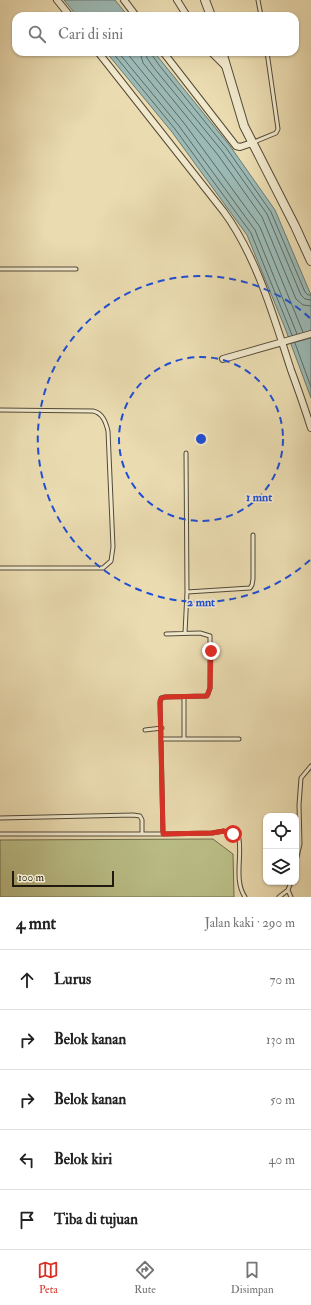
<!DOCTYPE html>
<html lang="id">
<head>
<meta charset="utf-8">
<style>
  body { margin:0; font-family:"IM FELL Double Pica",serif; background:#f6f6f6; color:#222 }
  .controls { position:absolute; right:12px; bottom:12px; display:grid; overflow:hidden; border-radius:8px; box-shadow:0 1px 3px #0004 }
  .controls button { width:36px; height:36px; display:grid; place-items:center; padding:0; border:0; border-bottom:1px solid #e0e0e0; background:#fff; color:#222; font:20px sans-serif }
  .scale { position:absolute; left:12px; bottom:10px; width:102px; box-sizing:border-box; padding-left:4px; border:2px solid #201910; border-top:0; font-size:11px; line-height:14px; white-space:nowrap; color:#201910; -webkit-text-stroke:3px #f1e8cc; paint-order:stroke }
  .stop { position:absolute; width:12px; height:12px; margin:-9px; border:3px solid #d93025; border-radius:50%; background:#fff }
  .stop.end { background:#d93025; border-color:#fff; box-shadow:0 1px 4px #0008 }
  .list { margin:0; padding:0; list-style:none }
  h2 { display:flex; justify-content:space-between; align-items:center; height:52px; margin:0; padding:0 16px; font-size:17px }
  h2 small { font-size:13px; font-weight:400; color:#767676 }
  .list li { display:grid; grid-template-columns:26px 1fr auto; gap:12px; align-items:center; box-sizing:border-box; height:60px; padding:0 16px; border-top:1px solid #e0e0e0 }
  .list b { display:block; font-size:15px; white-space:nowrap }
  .list em { font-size:13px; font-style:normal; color:#767676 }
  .icon { flex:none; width:22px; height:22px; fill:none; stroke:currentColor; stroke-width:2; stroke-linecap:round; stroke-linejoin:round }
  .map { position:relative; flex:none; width:311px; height:897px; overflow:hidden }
  .search { position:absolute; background:#fff; box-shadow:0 1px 3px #0004; left:12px; right:12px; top:12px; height:44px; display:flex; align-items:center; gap:10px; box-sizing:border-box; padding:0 14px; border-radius:12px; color:#767676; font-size:15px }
  .sheet { height:352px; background:#fff }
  nav { display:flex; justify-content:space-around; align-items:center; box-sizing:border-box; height:56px; border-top:1px solid #e0e0e0; background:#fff; font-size:11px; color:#767676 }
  nav a { display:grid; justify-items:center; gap:2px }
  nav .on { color:#d93025 }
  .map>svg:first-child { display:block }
</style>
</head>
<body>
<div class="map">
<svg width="311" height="897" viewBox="0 0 311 897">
  <rect width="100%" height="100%" fill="#eadbb0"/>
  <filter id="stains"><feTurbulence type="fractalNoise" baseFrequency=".005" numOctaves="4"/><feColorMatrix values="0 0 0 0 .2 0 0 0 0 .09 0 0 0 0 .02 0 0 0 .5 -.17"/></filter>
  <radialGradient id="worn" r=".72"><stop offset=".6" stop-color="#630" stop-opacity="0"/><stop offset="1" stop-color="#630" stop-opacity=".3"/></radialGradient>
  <path fill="#bbbf88" stroke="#6e6c4c" d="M213,839l20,15 1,43h-234v-57z"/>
  <path fill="#9bb9b5" stroke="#6a7973" d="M64,0h51l13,16h-51z
    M106,52h48l76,94 45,64 36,85v103l-26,-70 -38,-93 -75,-103z"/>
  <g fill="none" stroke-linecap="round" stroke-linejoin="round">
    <path stroke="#5e6962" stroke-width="1" d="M112,52l63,77 76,104 41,102
      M118,52l61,74 76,104 42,104
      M126,52l58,71 76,104 43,105
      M140,52l3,11 75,92 44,62 34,82 7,6 8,1
      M146,52l1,6 7,10 69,84 44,62 34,81 4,4 6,1
      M151,52l1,3 7,10 68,84 44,63 34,80 3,3h3
      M295,343l16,44"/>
    <g stroke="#524a38" stroke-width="5">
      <path id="service" d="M258,0l3,16
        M254,142l22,-9 2,-4 -11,-77
        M0,269h76
        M0,410l93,1c10,2 13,12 15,20l5,116 -2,14 -8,7h-103
        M187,592l63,-4 2,-3 1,-6v-44
        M185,633l2,-41 -1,-139
        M166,634l34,-1 10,3v52l-2,6 -2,2 -41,1 -4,1 -1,5 1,36h78
        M184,697v42
        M145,730l17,-2
        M161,739l2,95
        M0,818l133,-3 7,1 2,4v14
        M0,834h163l49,-1 12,-2 9,3 6,5c3,18 -5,42 6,58
        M296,861l4,-17 -1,-39 2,-27 10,-12
        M288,890l3,7
        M279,897l9,-7 3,-8"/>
    </g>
    <g stroke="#524a38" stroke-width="8">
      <path id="minor" d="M57,0l13,16
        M124,0l12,16
        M177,0l10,16
        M98,52l126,160c33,45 50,106 67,158 7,19 14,39 20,58
        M163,52l73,94 4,1 12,-4
        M211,52l15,15
        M223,359l88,-25"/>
    </g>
    <g stroke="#524a38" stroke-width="10">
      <path id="tertiary" d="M205,0l6,16
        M222,52l22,74 51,100 16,35"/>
    </g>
    <use href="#service" stroke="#f1e8cc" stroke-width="3"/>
    <use href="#minor" stroke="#f1e8cc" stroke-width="6"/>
    <use href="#tertiary" stroke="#f1e8cc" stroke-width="8"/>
  </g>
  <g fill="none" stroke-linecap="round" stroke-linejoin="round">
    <path stroke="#d93025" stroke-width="5" d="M211,651l-1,37 -3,8 -42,1 -3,1 -2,3 3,133 49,-1 12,-2 9,3"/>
  </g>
  <g fill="none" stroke="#1d4ed8" stroke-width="2" stroke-dasharray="7 5">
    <circle cx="201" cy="439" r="82"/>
    <path d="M310 560A163 163 0 1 1 310 318"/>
  </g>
  <circle cx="201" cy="439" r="6" fill="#1d4ed8" stroke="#f1e8cc" stroke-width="2"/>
  <g font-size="12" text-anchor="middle" font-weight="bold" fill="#1d4ed8" stroke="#f1e8cc" stroke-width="3.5" stroke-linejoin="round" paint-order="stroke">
    <text x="259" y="501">1 mnt</text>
    <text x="201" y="606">2 mnt</text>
  </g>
  <rect width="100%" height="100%" filter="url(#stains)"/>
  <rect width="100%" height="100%" fill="url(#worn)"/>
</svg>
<div class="controls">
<button><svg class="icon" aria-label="locate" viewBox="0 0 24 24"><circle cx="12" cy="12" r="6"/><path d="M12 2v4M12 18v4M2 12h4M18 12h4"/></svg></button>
<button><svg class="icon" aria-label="layers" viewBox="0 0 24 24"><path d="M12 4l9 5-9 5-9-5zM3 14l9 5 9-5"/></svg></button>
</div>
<div class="scale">100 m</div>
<div class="stop" style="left:233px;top:834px"></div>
<div class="stop end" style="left:211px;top:651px"></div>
<div class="search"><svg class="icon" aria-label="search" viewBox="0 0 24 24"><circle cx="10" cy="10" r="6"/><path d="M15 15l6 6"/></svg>Cari di sini</div>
</div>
<section class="sheet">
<h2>4 mnt<small>Jalan kaki · 290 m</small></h2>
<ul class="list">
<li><svg class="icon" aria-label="ahead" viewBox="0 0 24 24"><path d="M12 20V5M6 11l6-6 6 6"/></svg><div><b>Lurus</b></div><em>70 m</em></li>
<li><svg class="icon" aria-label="right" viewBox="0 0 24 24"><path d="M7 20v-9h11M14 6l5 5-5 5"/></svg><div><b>Belok kanan</b></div><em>130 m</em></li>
<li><svg class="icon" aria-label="right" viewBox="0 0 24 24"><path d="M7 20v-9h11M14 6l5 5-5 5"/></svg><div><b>Belok kanan</b></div><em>50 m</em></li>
<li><svg class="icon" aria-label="left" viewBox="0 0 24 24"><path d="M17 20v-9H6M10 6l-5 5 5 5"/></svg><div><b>Belok kiri</b></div><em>40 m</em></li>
<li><svg class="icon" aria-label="arrive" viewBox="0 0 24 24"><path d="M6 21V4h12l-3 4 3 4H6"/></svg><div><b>Tiba di tujuan</b></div></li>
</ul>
</section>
<nav>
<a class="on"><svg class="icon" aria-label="map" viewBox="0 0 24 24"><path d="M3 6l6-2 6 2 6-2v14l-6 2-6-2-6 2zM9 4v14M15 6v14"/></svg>Peta</a>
<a><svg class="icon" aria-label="directions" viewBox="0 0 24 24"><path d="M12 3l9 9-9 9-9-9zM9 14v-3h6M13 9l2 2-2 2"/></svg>Rute</a>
<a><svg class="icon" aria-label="saved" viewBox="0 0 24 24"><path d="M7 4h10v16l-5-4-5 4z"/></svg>Disimpan</a>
</nav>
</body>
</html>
